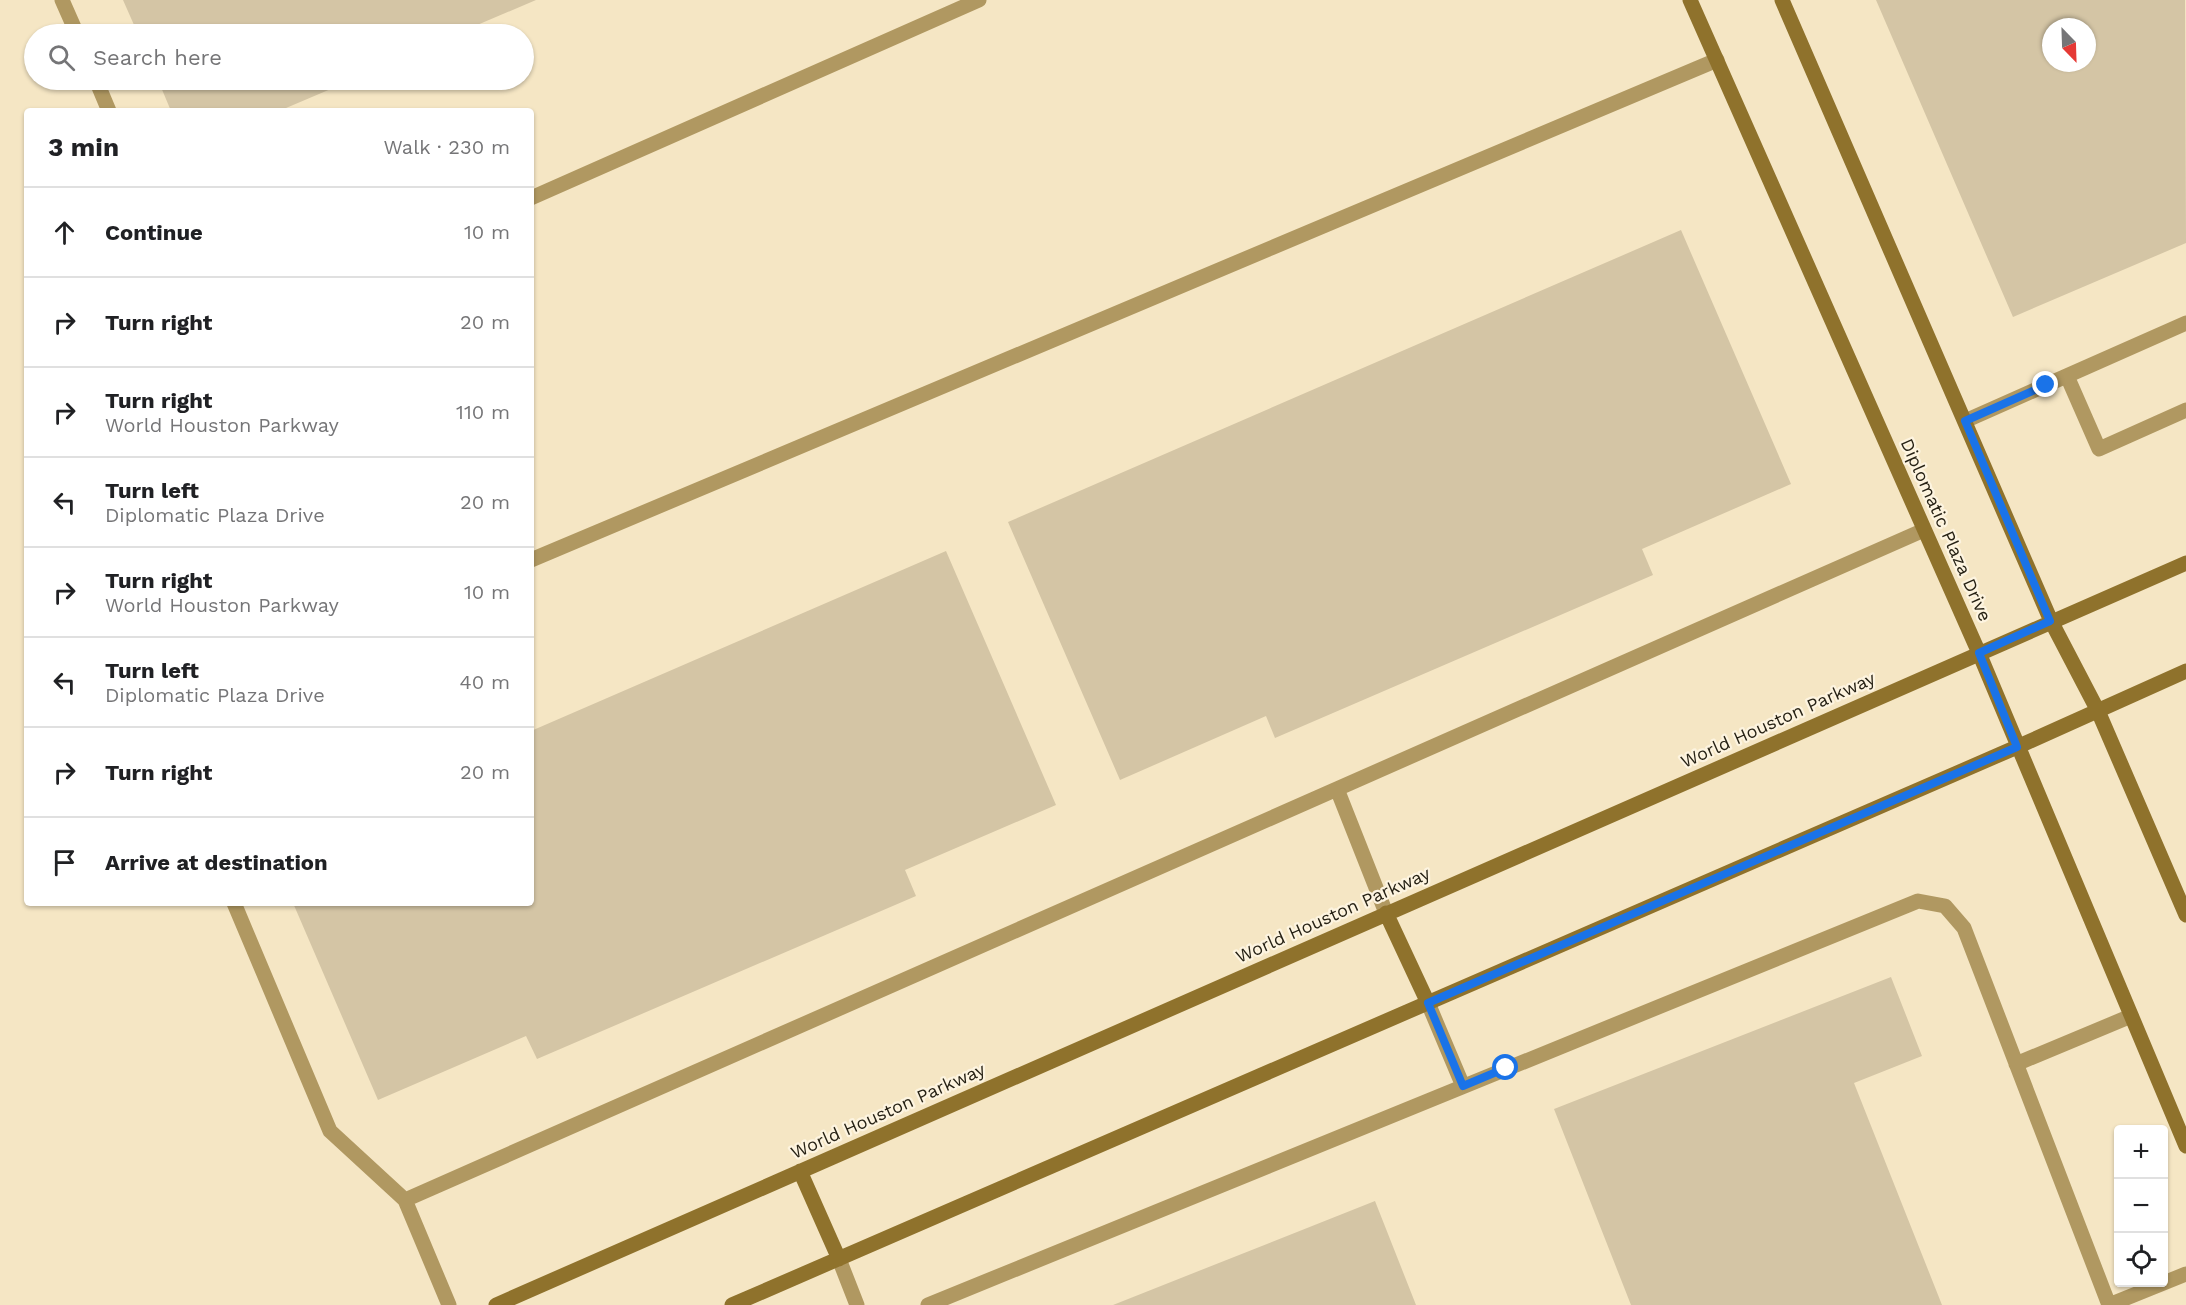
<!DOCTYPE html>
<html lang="en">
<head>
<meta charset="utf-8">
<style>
  body { margin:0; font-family:"Work Sans",sans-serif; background:#f2f2f2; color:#202124 }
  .controls { position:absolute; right:18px; bottom:18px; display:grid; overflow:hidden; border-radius:6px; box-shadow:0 2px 4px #0004 }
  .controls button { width:54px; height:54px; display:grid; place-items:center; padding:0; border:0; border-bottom:2px solid #e0e0e0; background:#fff; color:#202124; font:30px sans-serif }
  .compass { position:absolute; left:2042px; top:18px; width:54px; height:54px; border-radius:50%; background:#fff; box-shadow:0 2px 4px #0004; rotate:157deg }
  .stop { position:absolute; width:18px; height:18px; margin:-14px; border:4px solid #1a73e8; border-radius:50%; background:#fff }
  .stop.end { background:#1a73e8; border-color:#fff; box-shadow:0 2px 6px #0008 }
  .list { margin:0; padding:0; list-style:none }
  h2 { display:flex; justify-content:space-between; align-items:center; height:78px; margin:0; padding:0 24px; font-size:26px }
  h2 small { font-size:20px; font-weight:400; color:#757577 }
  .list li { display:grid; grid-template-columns:39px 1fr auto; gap:18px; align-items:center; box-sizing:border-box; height:90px; padding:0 24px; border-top:2px solid #e0e0e0 }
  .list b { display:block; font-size:22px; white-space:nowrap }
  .list p { margin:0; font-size:20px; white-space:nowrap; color:#757577 }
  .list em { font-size:20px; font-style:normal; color:#757577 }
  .icon { flex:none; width:33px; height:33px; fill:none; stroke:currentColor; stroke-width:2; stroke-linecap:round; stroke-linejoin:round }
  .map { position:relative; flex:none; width:2186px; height:1305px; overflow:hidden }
  .search { position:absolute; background:#fff; box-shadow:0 2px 4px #0004; left:24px; top:24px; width:510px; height:66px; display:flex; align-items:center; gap:15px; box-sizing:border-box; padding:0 21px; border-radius:33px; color:#757577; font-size:22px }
  .panel { position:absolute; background:#fff; box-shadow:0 2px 4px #0004; left:24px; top:108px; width:510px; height:798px; border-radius:6px }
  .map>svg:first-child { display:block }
</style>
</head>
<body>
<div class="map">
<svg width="2186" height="1305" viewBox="0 0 2186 1305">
  <rect width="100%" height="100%" fill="#f5e6c4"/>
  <path fill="#d4c5a5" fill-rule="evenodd" d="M123,0h413l-80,34h-318z
    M1876,0h309l1,243 -173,74zM2051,27h36v36h-36z
    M158,80h194l-73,31h-108z
    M1681,230l110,254 -149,65 11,26 -378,163 -9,-22 -146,64 -112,-258z
    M946,551l110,254 -151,65 11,26 -379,163 -11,-23 -148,64 -85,-197h238v-172z
    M1891,977l31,79 -68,27 88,222h-311l-77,-196z
    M1375,1201l41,104h-303z"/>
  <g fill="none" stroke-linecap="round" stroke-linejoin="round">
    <path stroke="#b09861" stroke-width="15" d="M62,0l15,34
      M96,80l13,31
      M531,198l448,-198
      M2067,376l32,73 87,-39
      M1965,421l221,-98
      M531,560l1186,-500
      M1337,789l49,124
      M234,903l96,228 75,69 44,105
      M1428,1003l35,83
      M2016,1064l115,-48
      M405,1200l1519,-670
      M839,1259l18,46
      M928,1305l990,-404 27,5 19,22 145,377 77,-31"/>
    <path stroke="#8f722c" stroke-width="15" d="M1690,0l289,653 207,493
      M1782,0l269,621 47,90 88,204
      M1386,913l42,90
      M800,1171l39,88
      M496,1305l1690,-742
      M732,1305l1285,-558 169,-76"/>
  </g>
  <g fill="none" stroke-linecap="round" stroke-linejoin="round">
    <path stroke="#1a73e8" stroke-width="8" d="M1506,1068l-43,18 -35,-83 589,-256 -38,-94 71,-32 -85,-200 81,-36"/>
  </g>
  <g text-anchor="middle" stroke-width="4.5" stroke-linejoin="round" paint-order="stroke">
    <g font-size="18" fill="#272215" stroke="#fdf4e0">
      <text transform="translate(1946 530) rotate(66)" y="6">Diplomatic Plaza Drive</text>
      <text transform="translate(1778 720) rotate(-24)" y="6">World Houston Parkway</text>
      <text transform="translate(1333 915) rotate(-24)" y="6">World Houston Parkway</text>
      <text transform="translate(888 1111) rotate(-24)" y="6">World Houston Parkway</text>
    </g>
  </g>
</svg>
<div class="controls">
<button>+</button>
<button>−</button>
<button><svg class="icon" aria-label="locate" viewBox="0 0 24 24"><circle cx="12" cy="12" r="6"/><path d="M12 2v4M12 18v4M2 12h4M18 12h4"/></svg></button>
</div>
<svg class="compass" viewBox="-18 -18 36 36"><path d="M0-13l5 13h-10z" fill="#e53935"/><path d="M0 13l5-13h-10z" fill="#757577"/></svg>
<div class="stop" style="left:1506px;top:1068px"></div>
<div class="stop end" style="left:2046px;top:385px"></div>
<div class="search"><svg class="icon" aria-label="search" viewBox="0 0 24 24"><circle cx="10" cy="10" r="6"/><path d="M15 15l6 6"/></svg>Search here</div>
<section class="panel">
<h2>3 min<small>Walk · 230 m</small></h2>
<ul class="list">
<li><svg class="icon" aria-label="ahead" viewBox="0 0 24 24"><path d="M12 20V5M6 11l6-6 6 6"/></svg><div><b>Continue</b></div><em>10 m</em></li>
<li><svg class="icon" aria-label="right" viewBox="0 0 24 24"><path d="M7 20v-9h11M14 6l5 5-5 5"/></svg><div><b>Turn right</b></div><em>20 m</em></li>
<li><svg class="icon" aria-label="right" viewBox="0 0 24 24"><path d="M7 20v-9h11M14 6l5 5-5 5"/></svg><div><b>Turn right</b><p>World Houston Parkway</p></div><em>110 m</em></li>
<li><svg class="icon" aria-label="left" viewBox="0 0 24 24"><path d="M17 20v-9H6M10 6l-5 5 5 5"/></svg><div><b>Turn left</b><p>Diplomatic Plaza Drive</p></div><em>20 m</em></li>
<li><svg class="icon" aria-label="right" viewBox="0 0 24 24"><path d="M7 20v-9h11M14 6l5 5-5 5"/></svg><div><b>Turn right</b><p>World Houston Parkway</p></div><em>10 m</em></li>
<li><svg class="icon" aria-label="left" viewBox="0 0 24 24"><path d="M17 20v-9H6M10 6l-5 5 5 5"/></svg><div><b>Turn left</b><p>Diplomatic Plaza Drive</p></div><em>40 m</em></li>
<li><svg class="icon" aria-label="right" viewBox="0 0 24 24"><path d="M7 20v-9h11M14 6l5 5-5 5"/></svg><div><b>Turn right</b></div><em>20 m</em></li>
<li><svg class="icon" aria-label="arrive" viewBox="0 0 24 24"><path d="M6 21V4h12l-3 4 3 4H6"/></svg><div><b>Arrive at destination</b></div></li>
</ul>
</section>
</div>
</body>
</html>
